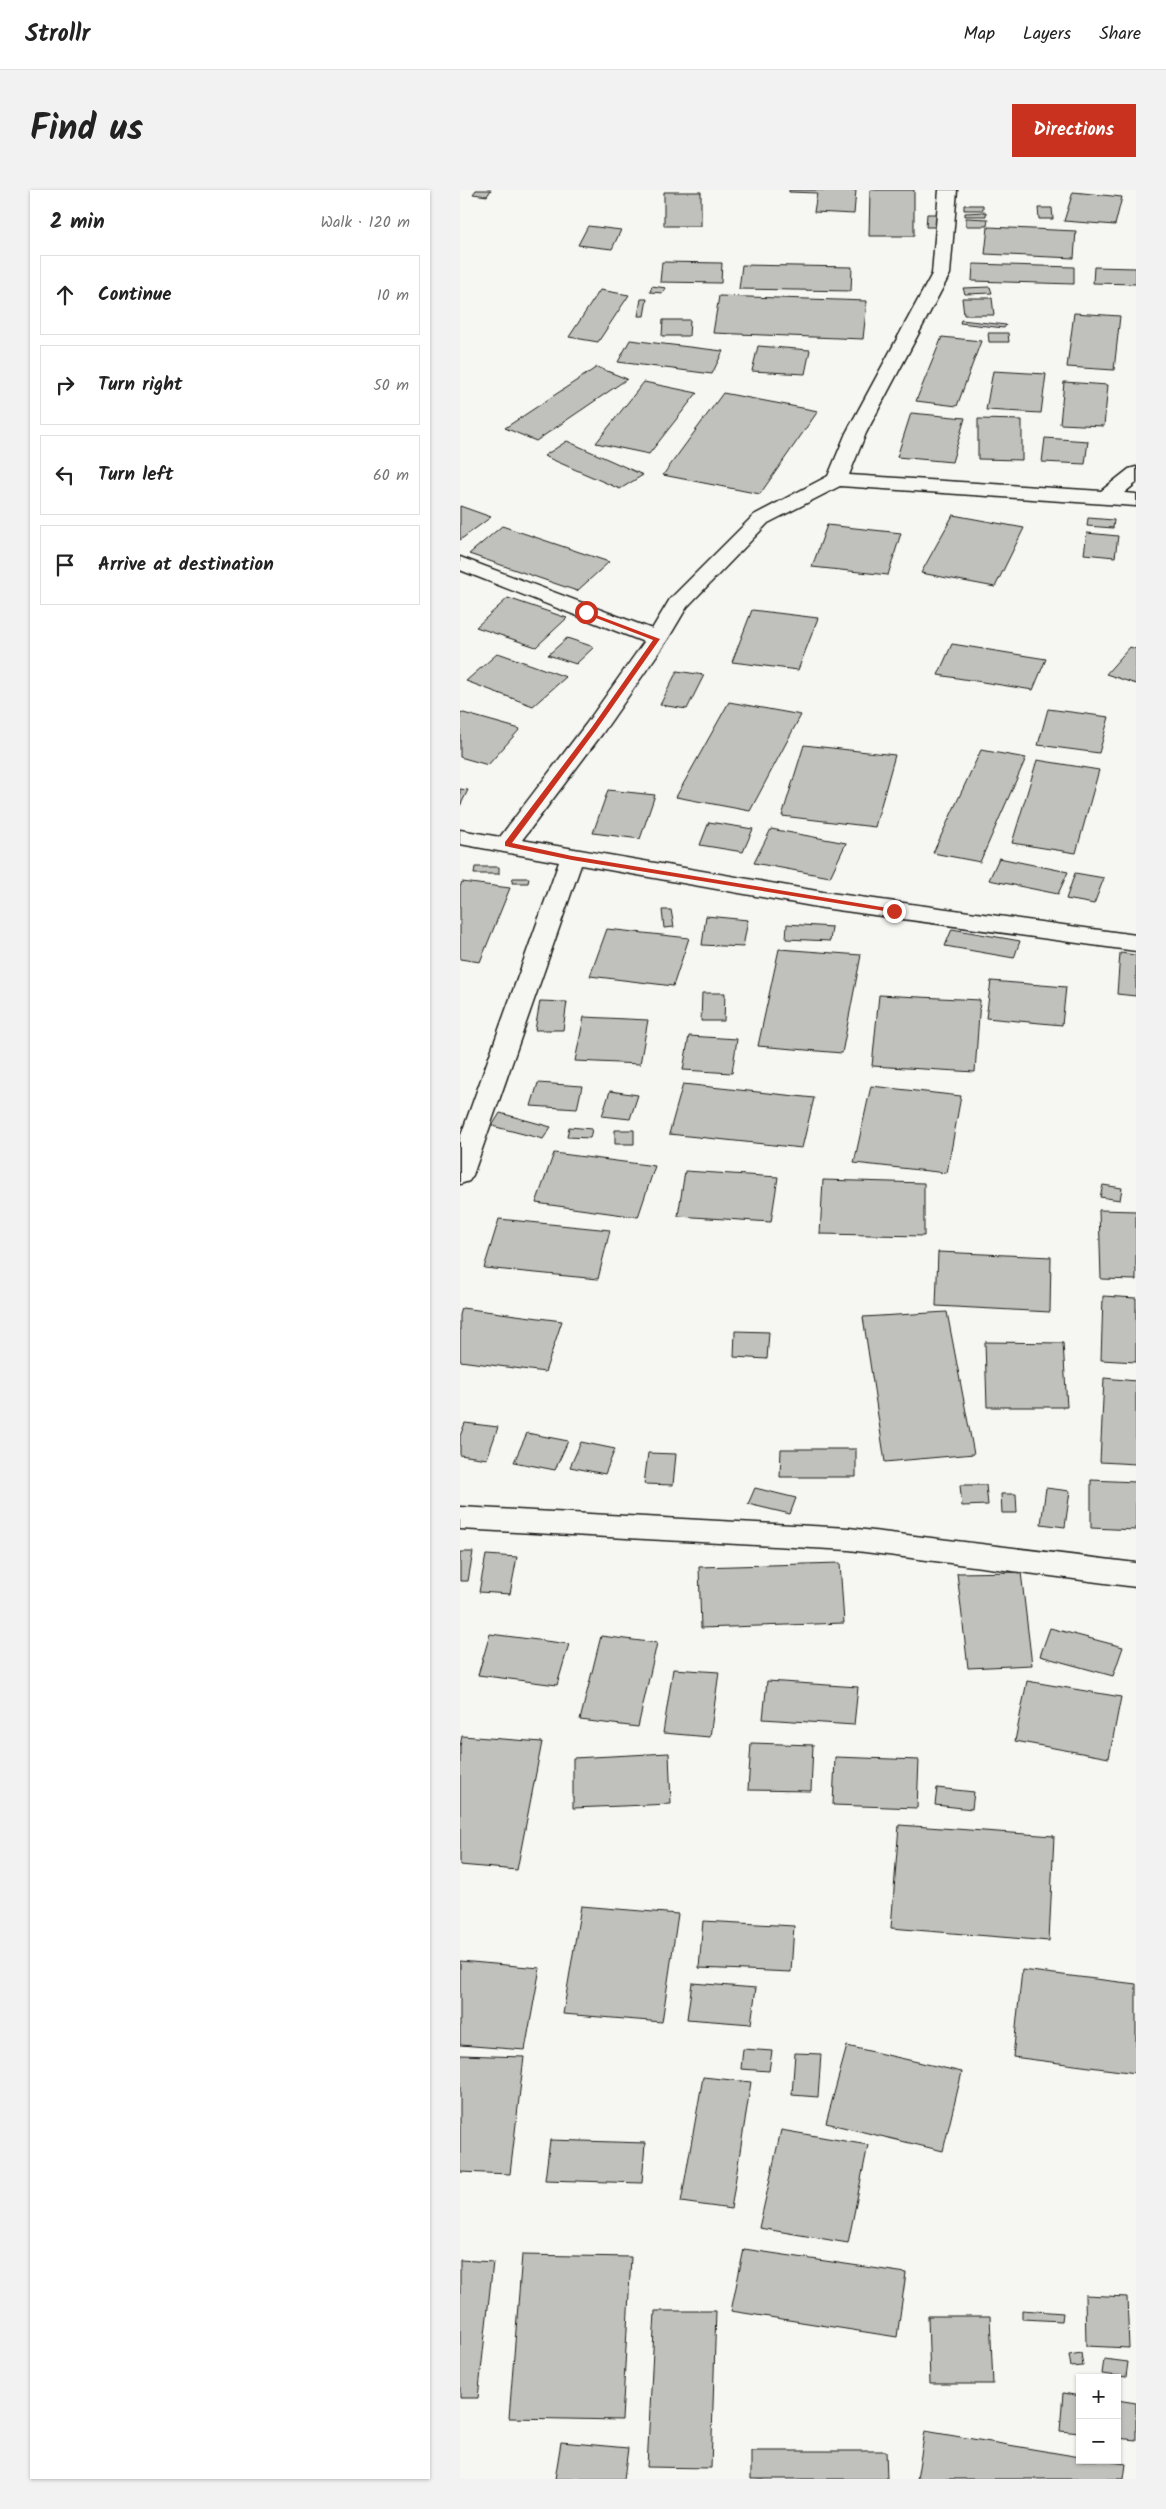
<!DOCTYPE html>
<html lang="en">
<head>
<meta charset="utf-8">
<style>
  body { margin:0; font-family:Kalam,sans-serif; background:#f2f2f2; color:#222 }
  .controls { position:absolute; right:15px; bottom:15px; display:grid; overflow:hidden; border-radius:0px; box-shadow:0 1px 4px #0004 }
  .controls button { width:45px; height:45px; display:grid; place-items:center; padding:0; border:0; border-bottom:1px solid #e0e0e0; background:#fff; color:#222; font:25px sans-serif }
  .stop { position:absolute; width:15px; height:15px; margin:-11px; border:4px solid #c8321e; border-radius:50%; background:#fff }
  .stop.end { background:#c8321e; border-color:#fff; box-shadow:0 1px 5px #0008 }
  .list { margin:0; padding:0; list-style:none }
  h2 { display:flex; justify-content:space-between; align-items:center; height:65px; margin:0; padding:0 20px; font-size:21px }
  h2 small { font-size:16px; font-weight:400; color:#767676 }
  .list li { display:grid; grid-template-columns:32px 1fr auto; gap:15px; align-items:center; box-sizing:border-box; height:80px; margin:0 10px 10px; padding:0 10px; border:1px solid #e0e0e0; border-radius:0px }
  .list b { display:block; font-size:19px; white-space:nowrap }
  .list em { font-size:16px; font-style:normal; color:#767676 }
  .icon { flex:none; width:28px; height:28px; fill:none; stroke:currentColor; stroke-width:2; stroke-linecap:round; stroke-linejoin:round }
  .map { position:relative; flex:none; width:676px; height:2289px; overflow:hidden; border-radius:0px }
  header { display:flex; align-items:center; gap:30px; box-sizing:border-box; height:70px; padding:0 25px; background:#fff; border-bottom:1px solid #e0e0e0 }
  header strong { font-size:24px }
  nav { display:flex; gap:28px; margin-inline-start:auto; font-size:18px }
  .intro { display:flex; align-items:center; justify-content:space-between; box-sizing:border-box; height:120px; padding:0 30px }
  h1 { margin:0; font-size:35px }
  .button { padding:12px 22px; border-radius:0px; background:#c8321e; color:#fff; font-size:18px; font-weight:700 }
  main { display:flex; gap:30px; padding:0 30px }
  aside { flex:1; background:#fff; border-radius:0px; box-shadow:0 1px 4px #0004 }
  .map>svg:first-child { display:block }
</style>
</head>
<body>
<header>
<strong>Strollr</strong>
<nav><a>Map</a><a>Layers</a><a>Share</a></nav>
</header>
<div class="intro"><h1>Find us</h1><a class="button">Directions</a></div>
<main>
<aside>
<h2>2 min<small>Walk · 120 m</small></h2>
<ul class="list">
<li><svg class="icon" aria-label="ahead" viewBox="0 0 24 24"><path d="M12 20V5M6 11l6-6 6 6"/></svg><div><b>Continue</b></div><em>10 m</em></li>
<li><svg class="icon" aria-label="right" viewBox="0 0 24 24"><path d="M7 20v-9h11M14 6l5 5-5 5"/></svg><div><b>Turn right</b></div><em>50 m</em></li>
<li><svg class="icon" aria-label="left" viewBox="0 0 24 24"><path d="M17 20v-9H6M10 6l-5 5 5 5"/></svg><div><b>Turn left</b></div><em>60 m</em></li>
<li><svg class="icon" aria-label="arrive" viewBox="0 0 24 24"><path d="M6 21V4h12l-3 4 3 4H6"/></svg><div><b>Arrive at destination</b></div></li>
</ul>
</aside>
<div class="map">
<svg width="676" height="2289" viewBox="0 0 676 2289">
  <rect width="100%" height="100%" fill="#f6f6f2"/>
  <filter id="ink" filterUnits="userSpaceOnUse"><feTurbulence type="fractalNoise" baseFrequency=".02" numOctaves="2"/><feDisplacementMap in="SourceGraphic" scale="10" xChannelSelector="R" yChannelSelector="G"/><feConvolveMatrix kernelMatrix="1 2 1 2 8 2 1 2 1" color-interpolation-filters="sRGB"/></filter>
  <g filter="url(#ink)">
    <path fill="#c0c0bd" stroke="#1c1c1c" d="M16,0h15l-4,6 -14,-2z
      M329,0h67l-2,24 -40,-2 3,-19 -28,-1z
      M410,0h44v46h-45z
      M204,2h37v34h-37z
      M613,2l49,5 -7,28 -51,-4z
      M504,15h19v5h-19z
      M578,18h14l1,11h-14z
      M526,22v4h-21v-3z
      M467,24h10l-1,13h-10z
      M506,28l22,1 -1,7h-21z
      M128,36l33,4 -9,19 -34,-4z
      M528,37l88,4 -2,27 -89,-4z
      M202,72l60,1 -1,20 -61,-1z
      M513,74l101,3v17l-102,-3z
      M282,75l110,2 -1,24 -112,-2z
      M634,77l42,1v16l-43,-1z
      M192,96l14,2 -3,5 -13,-1z
      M530,97l2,6 -27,1 -2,-6z
      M140,100l29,5 -31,47 -29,-5z
      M259,106l148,5 -4,38 -150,-6z
      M502,108h30l2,17h-30z
      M181,109h6l-3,17h-6z
      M614,123l46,3 -6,54 -47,-3z
      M203,130h27l-1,16h-27z
      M501,130l45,5 -2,3 -44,-5z
      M528,143h20l1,9h-20z
      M482,147l39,4 -24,65 -41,-5z
      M170,150l93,11 -11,23 -94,-12z
      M298,156l52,4 -5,24 -53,-3z
      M137,177l30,12 -91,62 -31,-13z
      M533,181l53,3 -5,39 -55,-3z
      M184,192l53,11 -48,61 -53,-11z
      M604,192l44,3 -4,41 -44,-2z
      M263,203l95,18 -58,83 -97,-19z
      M451,223l54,5 -13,44 -55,-5z
      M518,229l44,1v40l-44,-1z
      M585,248l43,3 -3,23 -43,-2z
      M107,251l76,34 -23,14 -76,-33z
      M0,316l31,11 -31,23z
      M493,325l71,13 -29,59 -74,-14z
      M628,328l26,2 -1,8 -26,-2z
      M367,335l74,8 -13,42 -76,-8z
      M42,336l107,36 -32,29 -108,-37z
      M627,343l31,3 -3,21 -31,-3z
      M48,408l59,20 -31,29 -60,-20z
      M292,420l66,8 -20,52 -66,-8z
      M107,448l27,9 -18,17 -28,-9z
      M492,454l94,15 -13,31 -95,-15z
      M670,457l6,2v35l-30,-10z
      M38,463l68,24 -33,29 -67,-25z
      M217,481l27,4 -17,34 -27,-4z
      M269,512l72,13 -51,96 -74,-14z
      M588,519l61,8 -10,36 -61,-8z
      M0,522l60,17 -32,36 -28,-8z
      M344,555l91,10 -20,72 -93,-11z
      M521,560l45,8 -46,104 -47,-9z
      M577,570l62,10 -23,83 -64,-10z
      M0,599l8,1 -8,16z
      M148,600l47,5 -15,44 -47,-6z
      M249,632l44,7 -10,23 -43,-7z
      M311,639l75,14 -16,34 -76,-14z
      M539,668l69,14 -10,22 -69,-14z
      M15,677h24v7h-25z
      M615,683l29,5 -10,26 -28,-5z
      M53,688h16l-1,5h-16z
      M2,692l48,6 -30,74 -20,-3v-72z
      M202,720h9l3,17 -10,1z
      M246,726l42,4 -5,27 -41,-2z
      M327,734l45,3 -2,14 -44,-2z
      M147,739l82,9 -16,48 -83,-10z
      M492,739l68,12 -6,17 -69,-12z
      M319,759l82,6 -19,98 -84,-7z
      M660,763l16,2v41l-19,-2z
      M531,791l75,6 -4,38 -76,-7z
      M242,803h23l-1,28h-23z
      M419,805l101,5 -5,72 -103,-6z
      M80,811l27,1 -4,28h-28z
      M124,827l64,3 -8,44 -65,-3z
      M229,846l48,3 -5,34 -49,-3z
      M78,893l44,3 -5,23 -46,-3z
      M223,894l131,14 -12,50 -133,-14z
      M411,896l90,10 -14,77 -93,-10z
      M150,901l28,4 -8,24 -28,-3z
      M40,923l51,14 -8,12 -51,-13z
      M109,937l23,2 -2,9 -23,-1z
      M155,940h19v14h-19z
      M94,963l101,13 -17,51 -102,-14z
      M225,981l93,6 -7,45 -93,-6z
      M363,990l101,3v53l-104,-2z
      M643,995l19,3 -2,12 -20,-3z
      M639,1020l37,1v69l-35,-1z
      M39,1029l111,11 -12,49 -114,-11z
      M478,1062l113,5 -1,55 -114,-6z
      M643,1106l33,2v64l-35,-2z
      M2,1118l100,13 -17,51 -85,-11v-46z
      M487,1122l27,142 -89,8 -22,-145z
      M275,1141l34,1 -2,27 -33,-2z
      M525,1152l78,1 4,64h-80z
      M644,1188l32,3v83l-36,-2z
      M5,1233l33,4 -11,32 -27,-4v-19z
      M67,1243l41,8 -13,29 -41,-8z
      M121,1252l34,7 -10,25 -35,-7z
      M321,1259h75v28h-76z
      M188,1263l28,1 -3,31 -29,-1z
      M631,1290l45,2v48l-45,-2z
      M500,1295h26l2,20 -26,1z
      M295,1298l41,10 -6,16 -42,-10z
      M586,1298l24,3 -5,36 -24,-3z
      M541,1304h15l1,19h-15z
      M0,1362h13l-5,29h-8z
      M26,1365l31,2 -7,37 -31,-2z
      M380,1373l4,60 -143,5 -2,-61z
      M561,1382l11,93 -64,3 -11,-95z
      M590,1438l73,19 -10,29 -73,-20z
      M30,1444l79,10 -12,41 -79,-10z
      M141,1446l56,7 -19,84 -58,-7z
      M213,1479l46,3 -9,65 -47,-4z
      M307,1491l91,6 -4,38 -91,-6z
      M567,1491l94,16 -12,61 -94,-17z
      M2,1546l80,6 -25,128 -57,-5v-119z
      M291,1553l62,2 -2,46 -63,-1z
      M209,1563l2,51 -98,4v-50z
      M375,1567l84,3 -2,48 -84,-3z
      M477,1598l37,4 -2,17 -37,-4z
      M439,1635l155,11 -5,105 -158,-13z
      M121,1716l97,8 -16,108 -99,-8z
      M243,1731l91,5 -3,46 -92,-4z
      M0,1771l80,7 -15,82 -65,-5z
      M562,1780l114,14v89l-123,-16z
      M232,1793l64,5 -5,36 -64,-5z
      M387,1856l115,26 -19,79 -117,-28z
      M283,1859l29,2 -3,20 -28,-2z
      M335,1863l26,1 -3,43 -26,-2z
      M0,1865l64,2 -14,117 -50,-2z
      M243,1887l48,5 -20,127 -50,-7z
      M321,1940l87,15 -20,98 -89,-15z
      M90,1950l95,3 -3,40 -97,-3z
      M284,2059l162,24 -9,64 -166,-26z
      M62,2065l109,2 -9,163 -113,-2z
      M0,2070l33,2 -15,136h-18z
      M625,2105l42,2 2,51 -43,-2z
      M562,2120l41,3 -1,8 -40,-2z
      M195,2121h61l-5,157 -64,-1z
      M468,2126h62l3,68h-63z
      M621,2163l2,13 -12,1 -2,-12z
      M644,2169l24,3 -2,15 -24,-3z
      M603,2203l17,3v37l-20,-2z
      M657,2210l19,3v37l-19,-2z
      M465,2241l155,26v3h21l25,4 -2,15h-207z
      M101,2252l67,6 -4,31h-69z
      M291,2261h135l1,28h-136z"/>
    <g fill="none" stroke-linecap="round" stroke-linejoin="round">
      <g stroke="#1c1c1c" stroke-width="3">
        <path id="minor" d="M479,0h18l-7,84 -84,159 -17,42 252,16 28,-22 7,-2v16l-12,10 12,1v12l-296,-20 -72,37 -81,84 -19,32 -66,95 -80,106 301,52 313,43v16l-313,-43 -242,-43 -108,310 -4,6 -9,3v-46l99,-276 -99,-18v-14l40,7 86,-113 58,-82 -184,-72v-13l192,72 18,-30 84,-84 74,-39 18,-43 86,-159z
          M0,1317l389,21 287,35v24l-287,-37 -389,-21z"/>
      </g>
      <use href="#minor" fill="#f6f6f2" fill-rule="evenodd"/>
    </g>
  </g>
  <path fill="#c8321e" d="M123,420l77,29 -64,91 -84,113 60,13 322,53 3,4 -325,-53 -67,-14v-4l87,-115 61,-87 -70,-27z"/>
</svg>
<div class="controls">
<button>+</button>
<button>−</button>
</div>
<div class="stop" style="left:126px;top:422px"></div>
<div class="stop end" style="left:434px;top:721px"></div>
</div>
</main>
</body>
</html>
